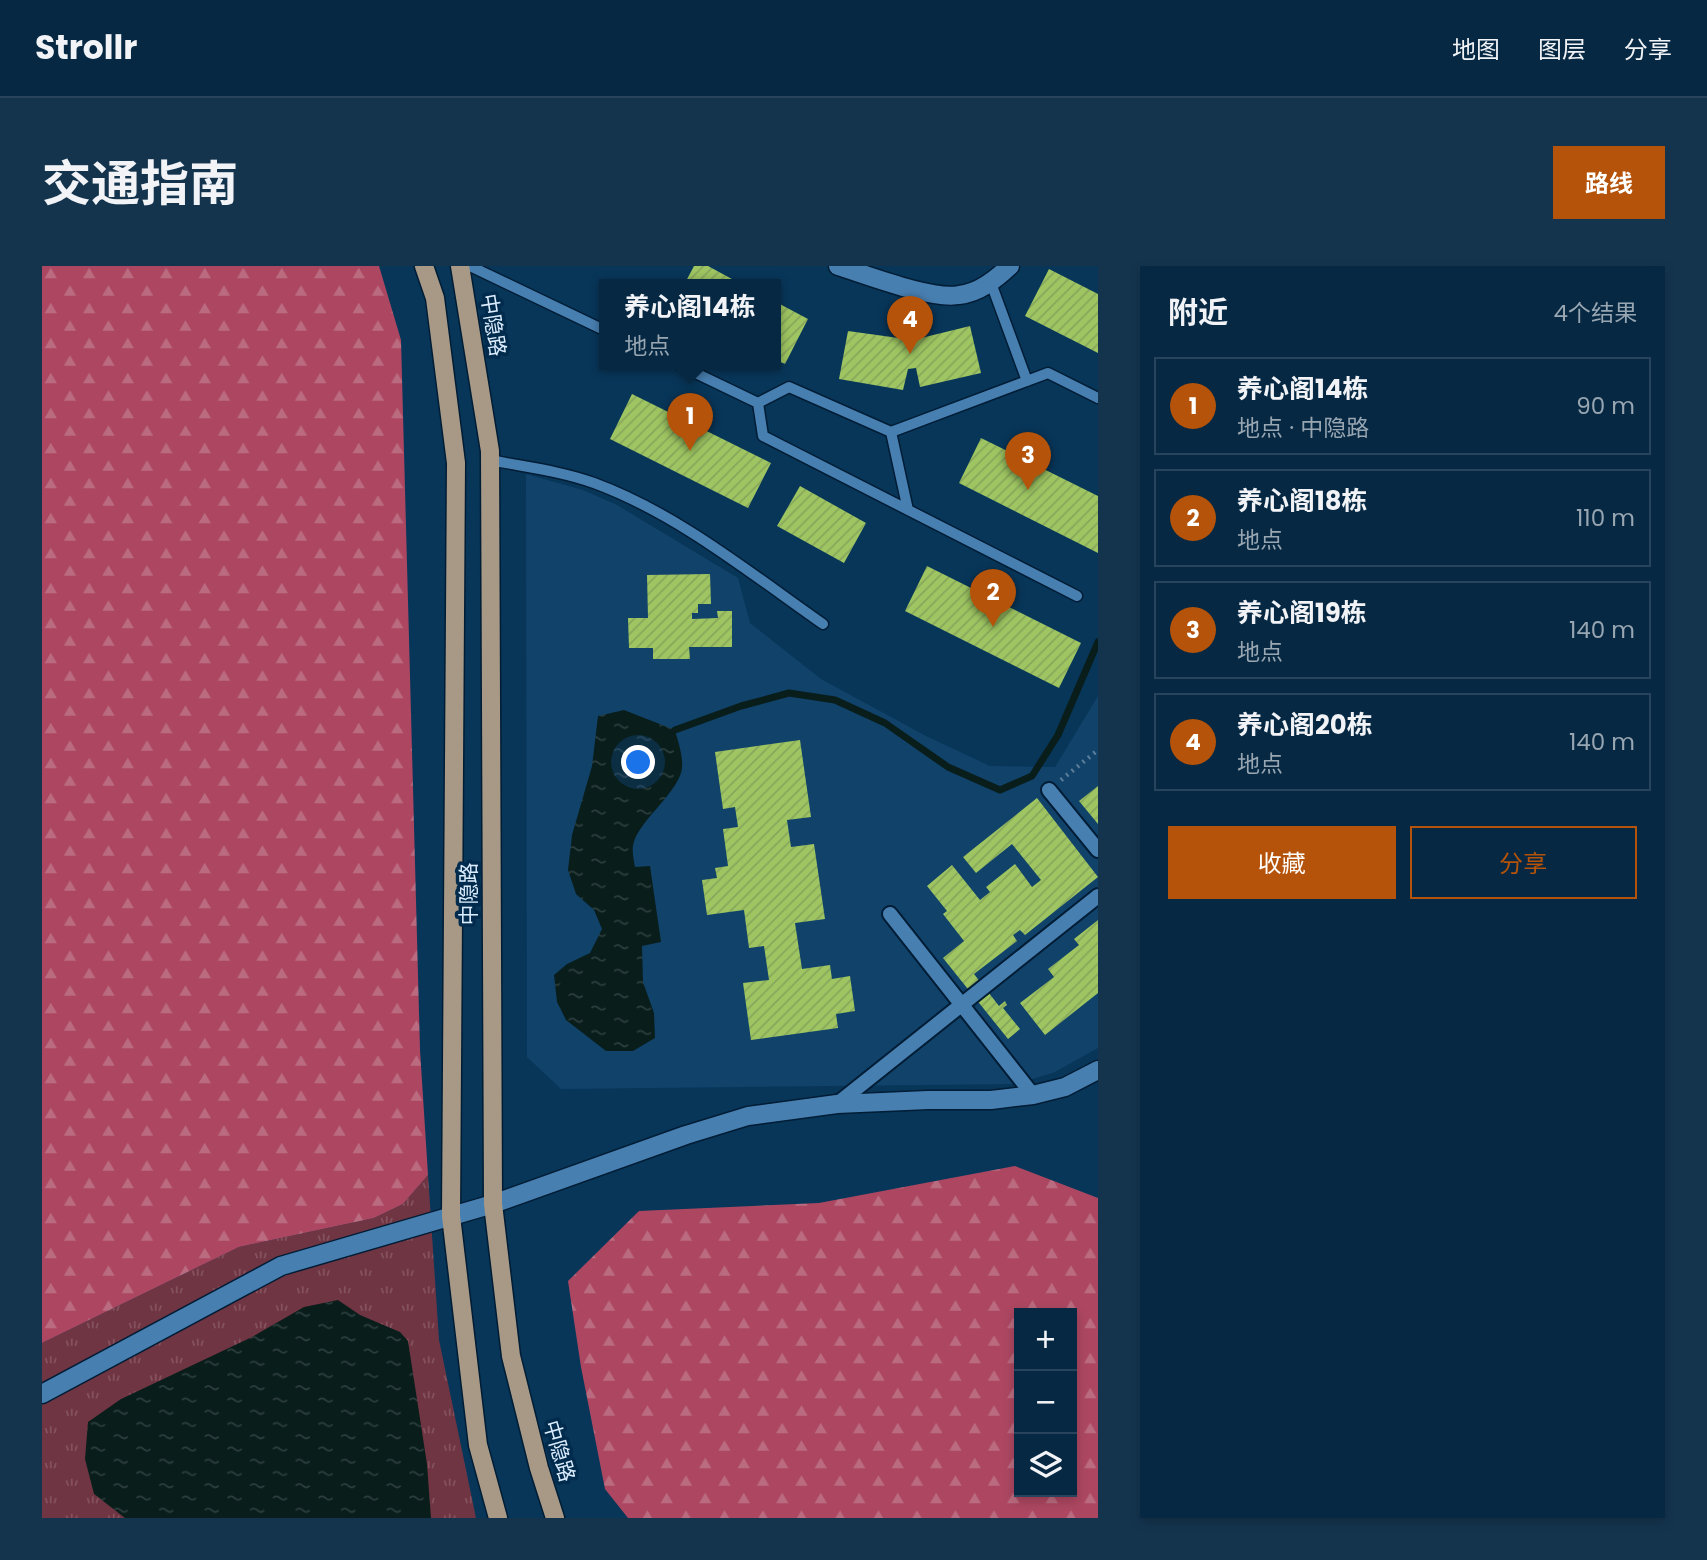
<!DOCTYPE html>
<html lang="zh">
<head>
<meta charset="utf-8">
<style>
  body { margin:0; font-family:Poppins,"Noto Sans SC",sans-serif; background:#14344e; color:#f1f3f6 }
  .controls { position:absolute; right:21px; bottom:21px; display:grid; overflow:hidden; border-radius:0px; box-shadow:0 4px 10px #0003 }
  .controls button { width:63px; height:63px; display:grid; place-items:center; padding:0; border:0; border-bottom:2px solid #27445c; background:#062843; color:#f1f3f6; font:35px sans-serif }
  .you { position:absolute; left:597px; top:497px; width:24px; height:24px; margin:-18px; border:5px solid #fff; border-radius:50%; background:#1a73e8; box-shadow:0 0 0 10px #1a73e833 }
  .badge { display:grid; place-items:center; width:46px; height:46px; border-radius:50%; background:#b45309; color:#fff; font-size:23px; font-weight:700 }
  .pin { position:absolute; translate:-50% -58px; filter:drop-shadow(0 2px 4px #0008) }
  .pin::after { content:''; position:absolute; top:37px; width:24px; height:21px; background:inherit; clip-path:polygon(0 0,100% 0,50% 100%) }
  .popup { position:absolute; left:557px; top:13px; width:182px; height:91px; box-sizing:border-box; display:grid; place-content:center; border-radius:0px; background:#062843; filter:drop-shadow(0 2px 5px #0005); font-size:23px; white-space:nowrap; color:#98a6b2 }
  .popup b { font-size:26px; color:#f1f3f6 }
  .popup::after { content:''; position:absolute; left:50%; top:100%; margin-left:-14px; border:14px solid transparent; border-top-color:#062843 }
  .list { margin:0; padding:0; list-style:none }
  h2 { display:flex; justify-content:space-between; align-items:center; height:91px; margin:0; padding:0 28px; font-size:30px }
  h2 small { font-size:23px; font-weight:400; color:#98a6b2 }
  .list li { display:grid; grid-template-columns:46px 1fr auto; gap:21px; align-items:center; box-sizing:border-box; height:98px; margin:0 14px 14px; padding:0 14px; border:2px solid #27445c; border-radius:0px }
  .list b { display:block; font-size:26px; white-space:nowrap }
  .list p { margin:0; font-size:23px; white-space:nowrap; color:#98a6b2 }
  .list em { font-size:23px; font-style:normal; color:#98a6b2 }
  .actions { display:flex; gap:14px; padding:21px 28px }
  .actions a { flex:1; padding:16px 0; border:2px solid #b45309; border-radius:0px; text-align:center; font-size:24px; color:#b45309 }
  .actions .main { background:#b45309; color:#fff }
  .icon { flex:none; width:38px; height:38px; fill:none; stroke:currentColor; stroke-width:2; stroke-linecap:round; stroke-linejoin:round }
  .map { position:relative; flex:none; width:1056px; height:1252px; overflow:hidden; border-radius:0px }
  header { display:flex; align-items:center; gap:42px; box-sizing:border-box; height:98px; padding:0 35px; background:#062843; border-bottom:2px solid #27445c }
  header strong { font-size:33px }
  nav { display:flex; gap:38px; margin-inline-start:auto; font-size:24px }
  .intro { display:flex; align-items:center; justify-content:space-between; box-sizing:border-box; height:168px; padding:0 42px }
  h1 { margin:0; font-size:49px }
  .button { padding:18px 32px; border-radius:0px; background:#b45309; color:#fff; font-size:24px; font-weight:700 }
  main { display:flex; gap:42px; padding:0 42px }
  aside { flex:1; background:#062843; border-radius:0px; box-shadow:0 4px 10px #0003 }
  .map>svg:first-child { display:block }
</style>
</head>
<body>
<header>
<strong>Strollr</strong>
<nav><a>地图</a><a>图层</a><a>分享</a></nav>
</header>
<div class="intro"><h1>交通指南</h1><a class="button">路线</a></div>
<main>
<div class="map">
<svg width="1056" height="1252" viewBox="0 0 1056 1252">
  <defs>
    <pattern id="grass-tufts" width="24" height="20" patternUnits="userSpaceOnUse" patternTransform="scale(1.75)"><rect width="24" height="20" fill="#703542"/><path d="M3 7l-1-3M5 7V3M7 7l1-3M15 17l-1-3M17 17v-4M19 17l1-3" fill="none" stroke="#84525e"/></pattern>
    <pattern id="forest-firs" width="22" height="20" patternUnits="userSpaceOnUse" patternTransform="scale(1.75)"><rect width="22" height="20" fill="#ad4761"/><path d="M5 1l3.5 6h-7zM16 11l3.5 6h-7z" fill="#bb6b80"/></pattern>
    <pattern id="water-ripples" width="26" height="14" patternUnits="userSpaceOnUse" patternTransform="scale(1.75)"><rect width="26" height="14" fill="#091d1b"/><path d="M2 4q2-2 4 0t4 0M15 11q2-2 4 0t4 0" fill="none" stroke="#2c3e3d"/></pattern>
    <pattern id="building-hatch" width="6" height="6" patternUnits="userSpaceOnUse" patternTransform="scale(1.75)"><rect width="6" height="6" fill="#9ec561"/><path d="M-1 1l2-2M0 6l6-6M5 7l2-2" fill="none" stroke="#87a65c"/></pattern>
  </defs>
  <rect width="100%" height="100%" fill="#083659"/>
  <path fill="#10426a" d="M484,208l57,16 34,15 121,73 12,45 71,56 105,57 64,30 65,1 43,-71v352l-45,25 -38,11 -454,5 -34,-32z"/>
  <path fill="url(#grass-tufts)" d="M386,909l11,165 37,178h-434v-175l197,-96 135,-29 29,-14z"/>
  <path fill="url(#forest-firs)" fill-rule="evenodd" d="M0,0h337l22,74 19,710 8,125 -25,29 -29,14 -135,29 -197,96z
    M973,900l83,32v320h-470l-23,-29 -24,-122 -13,-86 71,-70 180,-8zM977,1047h53v179h-53z"/>
  <path fill="url(#water-ripples)" d="M582,444l51,20c3,12 10,30 6,43 -7,23 -45,51 -48,73 -1,6 1,15 2,21l15,-1 11,76 -19,4 1,36 11,31 1,25 -22,13h-27l-40,-31 -9,-18 -3,-27 13,-11 23,-11 12,-24 -8,-19 -18,-16 -8,-24 4,-35 20,-69 6,-50z
    M296,1034l22,15 40,17 8,9 19,123 4,54h-306l-31,-24 -9,-35 3,-37 33,-23 131,-62 52,-30z"/>
  <g fill="none" stroke-linecap="round" stroke-linejoin="round">
    <path stroke="#091d1b" stroke-width="7" d="M633,464l66,-24 48,-13 46,7 50,23 63,44 52,23 32,-14 26,-41 40,-93"/>
  </g>
  <path fill="url(#building-hatch)" d="M652,0h14l35,19h-59z
    M1007,3l49,25v59l-73,-37z
    M734,36l32,17 -23,45 -9,-4z
    M928,60l11,47 -61,14 -4,-19 -8,1 -5,21 -64,-11 9,-48 65,9z
    M590,128l139,69 -23,45 -138,-69z
    M939,172l117,58v57l-139,-70z
    M758,220l66,37 -22,40 -67,-37z
    M885,300l154,77 -22,45 -154,-77z
    M668,308l1,30h-13v9h-6v6l26,-1 -1,-7h15v36h-43l1,12h-37v-11h-24l-1,-30h20l-1,-43z
    M758,474l11,77 -24,3 4,27 23,-3 11,75 -30,4 7,46 28,-4 2,14 18,-3 5,35 -19,3 2,14 -87,12 -8,-57 26,-3 -5,-34 -15,2 -5,-38 -37,5 -5,-35 15,-2 -2,-10 13,-2 -5,-37 15,-2 -3,-20 -12,2 -8,-57z
    M1056,520v38l-19,-23z
    M995,532l61,79 -73,58 -5,-5 -7,5 4,6 -43,33 25,32 6,-5 2,4 -4,3 17,21 -12,10 -65,-81 21,-17 -21,-27 4,-3 -20,-25 25,-21 28,35 10,-8 -4,-5 29,-23 17,23 9,-7 -29,-36 -36,29 -13,-16z
    M1056,654v73l-53,42 -25,-32 34,-26 -6,-8 31,-24 -5,-6z"/>
  <g fill="none" stroke-linecap="round" stroke-linejoin="round">
    <g stroke="#001d35" stroke-width="13">
      <path id="service" d="M428,0l134,64
        M949,17l36,98
        M637,99l79,38 5,33 314,160
        M716,137l31,-16 102,45 157,-59 50,25
        M849,166l17,78
        M448,194c35,7 71,11 104,23 84,31 156,90 229,141"/>
    </g>
    <g stroke="#001d35" stroke-width="18">
      <path id="pedestrian" d="M1007,524l49,60
        M848,648l143,181
        M795,838l261,-208"/>
    </g>
    <g stroke="#001d35" stroke-width="21">
      <path id="minor" d="M796,0c29,9 93,34 121,29 20,-2 37,-16 51,-29
        M0,1128l239,-128 212,-62 193,-69 62,-19 89,-12 91,-4h63l42,-5 32,-8 33,-17"/>
    </g>
    <g stroke="#001d35" stroke-width="21">
      <path id="primary" d="M382,0l11,32 21,165 -5,753 27,229 20,73
        M418,0l30,185 3,753 18,152 28,112 16,50"/>
    </g>
    <path stroke="#5c7e9a" stroke-width="4.5" stroke-dasharray="2 5" stroke-linecap="butt" d="M1019,514l37,-30"/>
    <use href="#service" stroke="#487fb1" stroke-width="10"/>
    <use href="#pedestrian" stroke="#487fb1" stroke-width="14"/>
    <use href="#minor" stroke="#487fb1" stroke-width="18"/>
    <use href="#primary" stroke="#a79986" stroke-width="18"/>
  </g>
  <g text-anchor="middle" stroke-width="7" stroke-linejoin="round" paint-order="stroke">
    <g font-size="21" fill="#dbecfd" stroke="#002b4d">
      <text transform="translate(451 59) rotate(81)" y="7">中隐路</text>
      <text transform="translate(427 628) rotate(-90)" y="7">中隐路</text>
      <text transform="translate(517 1185) rotate(74)" y="7">中隐路</text>
    </g>
  </g>
</svg>
<div class="controls">
<button>+</button>
<button>−</button>
<button><svg class="icon" aria-label="layers" viewBox="0 0 24 24"><path d="M12 4l9 5-9 5-9-5zM3 14l9 5 9-5"/></svg></button>
</div>
<div class="you"></div>
<div class="pin badge" style="left:648px;top:185px">1</div>
<div class="popup"><b>养心阁14栋</b>地点</div>
<div class="pin badge" style="left:951px;top:361px">2</div>
<div class="pin badge" style="left:986px;top:224px">3</div>
<div class="pin badge" style="left:868px;top:88px">4</div>
</div>
<aside>
<h2>附近<small>4个结果</small></h2>
<ul class="list">
<li><span class="badge">1</span><div><b>养心阁14栋</b><p>地点 · 中隐路</p></div><em>90 m</em></li>
<li><span class="badge">2</span><div><b>养心阁18栋</b><p>地点</p></div><em>110 m</em></li>
<li><span class="badge">3</span><div><b>养心阁19栋</b><p>地点</p></div><em>140 m</em></li>
<li><span class="badge">4</span><div><b>养心阁20栋</b><p>地点</p></div><em>140 m</em></li>
</ul>
<div class="actions"><a class="main">收藏</a><a>分享</a></div>
</aside>
</main>
</body>
</html>
